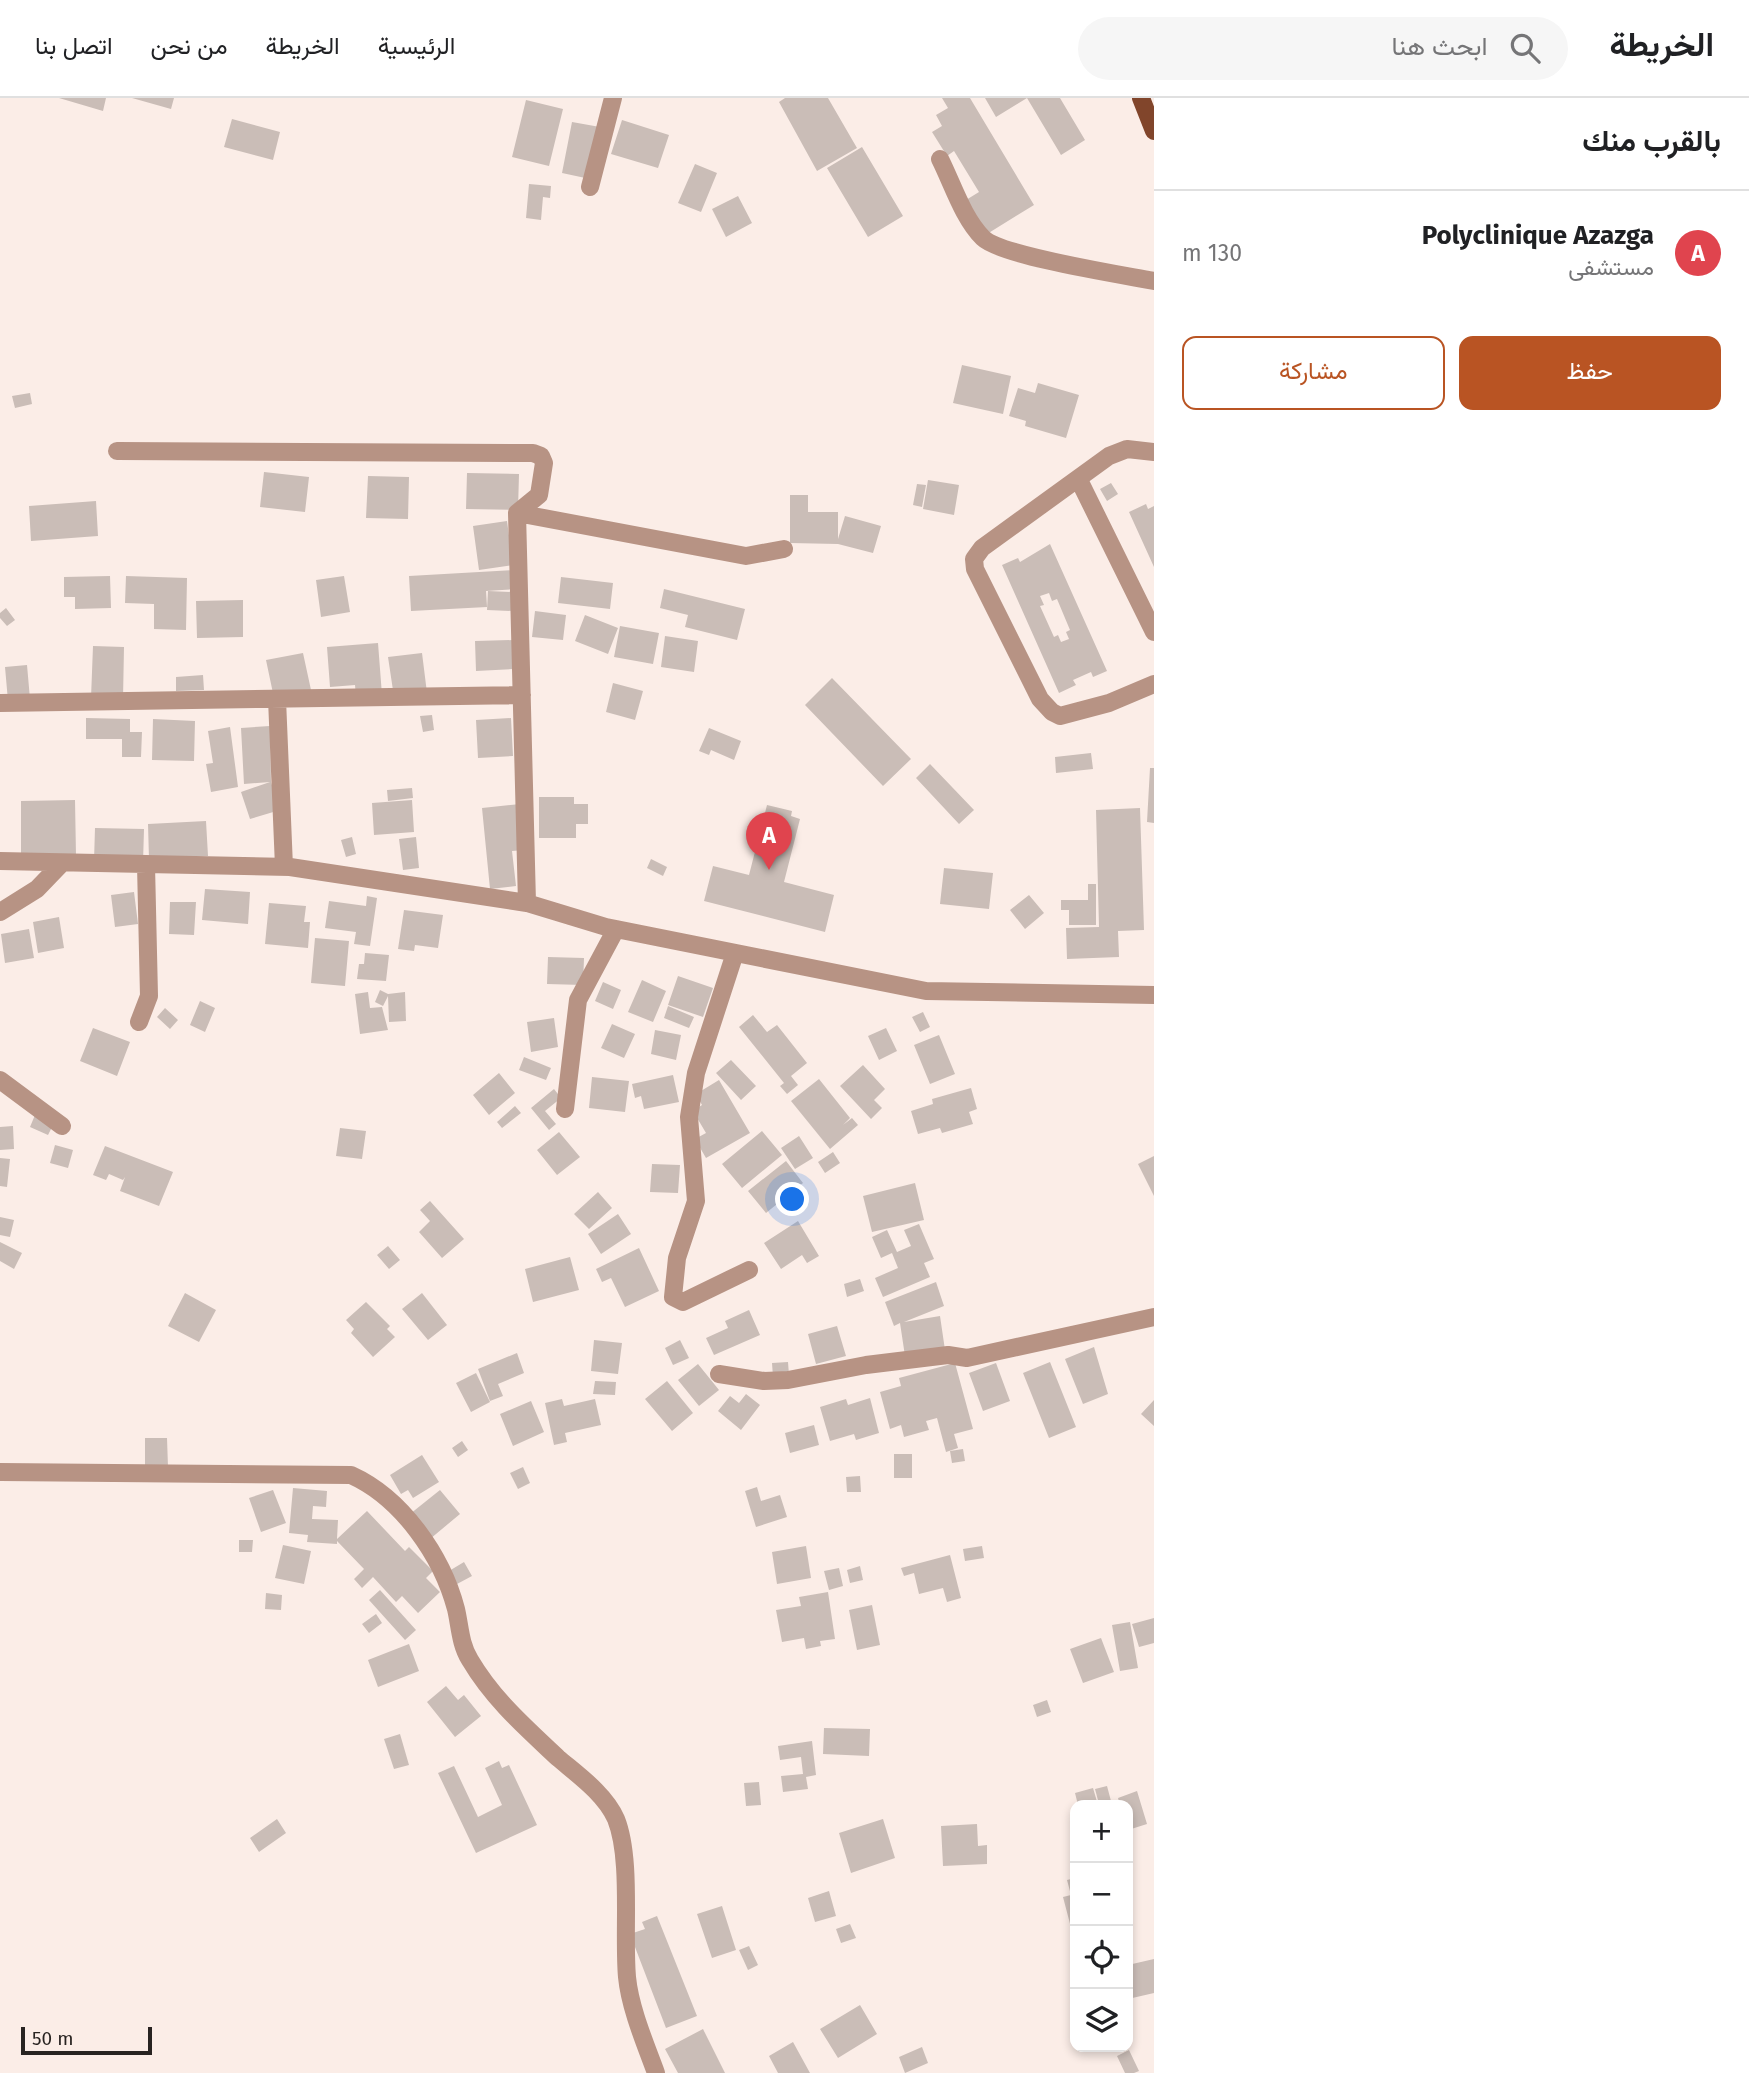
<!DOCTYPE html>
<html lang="ar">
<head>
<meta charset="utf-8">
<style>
  body { margin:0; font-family:"Fira Sans",Vazirmatn,sans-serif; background:#f6f6f6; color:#202124; direction:rtl }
  .controls { position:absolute; right:21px; bottom:21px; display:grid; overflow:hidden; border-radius:14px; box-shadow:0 4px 10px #0003 }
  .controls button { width:63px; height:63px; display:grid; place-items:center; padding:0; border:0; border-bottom:2px solid #e0e0e0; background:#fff; color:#202124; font:35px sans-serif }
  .scale { position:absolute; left:21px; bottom:18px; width:131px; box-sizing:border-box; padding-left:7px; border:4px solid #282321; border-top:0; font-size:19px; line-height:24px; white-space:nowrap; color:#282321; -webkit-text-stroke:5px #fbede7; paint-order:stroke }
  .you { position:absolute; left:793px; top:1102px; width:24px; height:24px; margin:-18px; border:5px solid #fff; border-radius:50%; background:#1a73e8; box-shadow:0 0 0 10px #1a73e833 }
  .badge { display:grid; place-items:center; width:46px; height:46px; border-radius:50%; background:#b95423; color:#fff; font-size:23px; font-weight:700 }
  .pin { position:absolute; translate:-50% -58px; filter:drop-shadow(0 2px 4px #0008) }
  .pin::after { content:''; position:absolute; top:37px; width:24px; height:21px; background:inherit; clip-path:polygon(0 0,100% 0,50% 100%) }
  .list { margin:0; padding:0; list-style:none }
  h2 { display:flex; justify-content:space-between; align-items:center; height:91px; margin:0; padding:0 28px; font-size:30px }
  h2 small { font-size:23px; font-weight:400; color:#757577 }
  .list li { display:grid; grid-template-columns:46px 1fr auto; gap:21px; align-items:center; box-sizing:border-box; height:126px; padding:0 28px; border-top:2px solid #e0e0e0 }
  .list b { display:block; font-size:26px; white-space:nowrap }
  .list p { margin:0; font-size:23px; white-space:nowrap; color:#757577 }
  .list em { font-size:23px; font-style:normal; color:#757577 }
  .actions { display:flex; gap:14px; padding:21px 28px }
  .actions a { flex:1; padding:16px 0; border:2px solid #b95423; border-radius:14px; text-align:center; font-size:24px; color:#b95423 }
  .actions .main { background:#b95423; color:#fff }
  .icon { flex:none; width:38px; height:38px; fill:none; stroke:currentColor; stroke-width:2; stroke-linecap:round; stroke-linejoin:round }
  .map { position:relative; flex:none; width:1154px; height:1975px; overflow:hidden; direction:ltr }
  header { display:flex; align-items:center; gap:42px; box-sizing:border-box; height:98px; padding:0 35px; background:#fff; border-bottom:2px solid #e0e0e0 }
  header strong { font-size:33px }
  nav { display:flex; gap:38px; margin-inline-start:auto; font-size:24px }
  .search { width:490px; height:63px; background:#f6f6f6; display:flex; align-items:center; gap:18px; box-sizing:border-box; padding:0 24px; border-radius:38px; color:#757577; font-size:26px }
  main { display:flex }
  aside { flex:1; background:#fff }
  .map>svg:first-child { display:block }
</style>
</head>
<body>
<header>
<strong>الخريطة</strong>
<div class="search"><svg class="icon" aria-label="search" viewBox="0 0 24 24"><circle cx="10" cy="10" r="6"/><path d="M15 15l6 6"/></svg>ابحث هنا</div>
<nav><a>الرئيسية</a><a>الخريطة</a><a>من نحن</a><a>اتصل بنا</a></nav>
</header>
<main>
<aside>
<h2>بالقرب منك<small></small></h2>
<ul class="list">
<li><span class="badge" style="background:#e0444e">A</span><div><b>Polyclinique Azazga</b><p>مستشفى</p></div><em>130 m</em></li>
</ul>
<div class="actions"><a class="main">حفظ</a><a>مشاركة</a></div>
</aside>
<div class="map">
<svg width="1154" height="1975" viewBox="0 0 1154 1975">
  <rect width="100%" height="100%" fill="#fbede7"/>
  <path fill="#cabdb7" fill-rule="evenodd" d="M59,0h47l-3,13z
    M132,0h42l-3,11z
    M785,0h43l29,50 -40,23 -38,-69z
    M942,0h28l64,107 -47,29 -21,-34 13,-8 -25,-41 -7,5 -15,-24 10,-6 -6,-11 12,-7z
    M985,0h75l25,42 -24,15 -34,-57 -31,19z
    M526,2l37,9 -14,57 -37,-9z
    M232,21l48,13 -7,28 -49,-13z
    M622,22l47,15 -11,33 -47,-14z
    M572,24l28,5 -10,52 -28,-6z
    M862,49l41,69 -35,21 -41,-69z
    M695,66l22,9 -16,39 -23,-9z
    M529,86l22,2 -1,12 -7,-1 -2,23 -15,-2z
    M738,98l14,27 -26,14 -14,-28z
    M962,267l49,11 -8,38 -50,-11z
    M1038,285l41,12 -13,43 -41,-12 1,-5 -17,-5 9,-28 17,5z
    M30,295l2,11 -17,4 -3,-12z
    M264,374l45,5 -4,35 -45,-5z
    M467,375l52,1 -1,36 -52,-1z
    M368,378l41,1 -1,42 -42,-1z
    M928,382l31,5 -5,30 -31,-6z
    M1111,385l7,11 -11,7 -7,-12z
    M917,386l9,1 -4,22 -9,-2z
    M790,397h18v17h30v27l7,-23 36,10 -8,27 -35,-9 -48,-1z
    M96,403l2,35 -67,5 -2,-35z
    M1146,406l2,5 6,-3v61l-25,-55z
    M507,423l6,44 -34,5 -6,-44z
    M1050,446l57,127 -14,6 -2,-5 -18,8 3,5 -17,8 -57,-128 16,-7 2,4zM1049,495l3,8 5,-2 13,31 -4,2 3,7 -8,3 -3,-7 -4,2 -14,-31 4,-1 -4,-9z
    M516,472l1,19 -31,2 1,16 -76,4 -2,-35z
    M110,478l1,32 -36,1v-12h-11v-20z
    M126,478l61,2 -1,52 -32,-1v-25l-29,-1z
    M344,478l6,36 -29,5 -5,-37z
    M561,479l52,6 -3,26 -52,-6z
    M664,491l81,20 -8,31 -52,-13 3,-12 -28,-7z
    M488,493l25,1v19l-26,-1z
    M243,502v37l-46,1 -1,-37z
    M6,510l9,12 -8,6 -7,-8v-5z
    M535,513l31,4 -3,25 -31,-3z
    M585,517l33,13 -10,26 -33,-13z
    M620,528l39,7 -6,31 -39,-7z
    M665,538l33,5 -4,31 -33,-5z
    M513,542v29l-37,2 -1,-30z
    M378,545l4,52 -26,2 -1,-12 -25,2 -3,-40z
    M93,548l31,1 -1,52 -32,-1z
    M303,555l8,37 -37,8 -8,-38z
    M422,555l5,40 -33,4 -6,-40z
    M27,567l3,34 -22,2 -3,-34z
    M203,577l1,15 -28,1v-14z
    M832,580l79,81 -28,27 -78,-81z
    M613,585l30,8 -8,29 -29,-8z
    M432,617l2,15 -11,2 -3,-16z
    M86,620l44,1v13h12l-1,25h-19v-18h-36z
    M511,620l2,38 -35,2 -2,-38z
    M153,621l42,2 -1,40 -42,-1z
    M270,628l1,56 9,28 -30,9 -9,-27 29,-10 -26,2 -3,-56z
    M230,629l8,60 -27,5 -5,-28 7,-1 -5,-32z
    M709,630l32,13 -7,19 -23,-10 -2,5 -10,-4z
    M1091,655l2,16 -37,4 -1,-16z
    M930,666l44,46 -15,14 -43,-46z
    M1150,670h4v55l-7,-1z
    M412,690l1,10 -25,3 -1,-11z
    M539,699h35v7h14v20h-12v14h-37z
    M75,702l1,56h-55v-55z
    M412,702l2,32 -40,3 -2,-32z
    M520,706l4,46 -12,1 4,35 -26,3 -8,-81z
    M767,707l25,6 -1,5 9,3 -16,63 50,13 -9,37 -121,-31 9,-35 36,9z
    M1140,710l4,122 -26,1 1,26 -52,2 -1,-31 33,-1 -3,-117z
    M206,723l2,35 -59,3 -1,-35z
    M95,730l49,1 -1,34 -49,-2z
    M352,739l4,17 -10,3 -5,-17z
    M416,739l3,31 -16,2 -4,-31z
    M651,761l16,8 -4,9 -16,-8z
    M944,770l49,5 -4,36 -49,-5z
    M1088,786h8v41h-27v-15h-8v-10h27z
    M205,791l45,3 -2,32 -46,-4z
    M134,794l4,32 -23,3 -4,-32z
    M1029,797l15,18 -19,16 -15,-19z
    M367,798l10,2 -7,48 -16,-2 2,-12 -31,-4 4,-27 37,5z
    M170,804h26l-2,33 -25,-1z
    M269,805l37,3 -2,16h6l-2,26 -43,-4z
    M404,812l39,5 -5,33 -23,-3 -1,6 -16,-2z
    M59,819l5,31 -26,5 -5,-31z
    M29,831l5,29 -29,5 -4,-29z
    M315,840l34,3 -4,45 -34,-3z
    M365,855l24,2 -3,26 -29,-2 2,-15h5z
    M548,859l36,1 -1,27 -36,-1z
    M678,878l35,12 -10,29 -35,-12z
    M642,882l24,11 -13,31 -25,-10z
    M603,884l18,8 -8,19 -18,-8z
    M380,892l8,4 17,-2 1,29 -17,1 -1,-26 -5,10 -8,-4z
    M368,894l2,16 12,-1 6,23 -28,4 -5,-40z
    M200,903l15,7 -10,24 -15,-7z
    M668,908l26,11 -5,11 -25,-10z
    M165,910l13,12 -8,9 -13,-12z
    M923,914l7,15 -10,5 -8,-15z
    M753,917l14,17 10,-7 30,38 -16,13 7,9 -11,9 -7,-8 4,-3 -45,-56z
    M554,920l4,29 -27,5 -4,-30z
    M612,926l23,10 -11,24 -23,-10z
    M93,930l37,14 -13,34 -37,-15z
    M886,930l11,23 -18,9 -11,-24z
    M655,932l26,5 -5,25 -25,-6z
    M939,937l16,39 -25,10 -16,-39z
    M524,959l27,11 -5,12 -27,-10z
    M731,962l25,26 -15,14 -25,-27z
    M863,967l22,24 -11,11 8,8 -11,11 -31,-33z
    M499,975l16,20 -26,22 -16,-20z
    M673,977l6,27 -35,7 -3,-13 -6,2 -3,-14z
    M592,979l37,4 -4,31 -36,-4z
    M819,981l31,39 -7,7 9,-7 6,7 -28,24 -39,-48z
    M719,982l31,53 -44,25 -11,-19 11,-6 -13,-22 9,-6 -6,-11z
    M971,990l6,21 -8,3 4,12 -31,9 -2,-5 -22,6 -7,-23 22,-7 -1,-5z
    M554,991l7,9 -16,13 11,13 -7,6 -18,-22z
    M515,1008l6,7 -19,15 -5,-6z
    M35,1017l19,8 -6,12 -18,-8z
    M13,1028l1,23 -14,1v-23z
    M340,1030l26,3 -4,28 -26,-3z
    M762,1033l20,24 -40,33 -20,-24z
    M559,1034l21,25 -23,18 -20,-25z
    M799,1038l14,22 -18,11 -14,-21z
    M55,1047l18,5 -5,18 -18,-5z
    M105,1048l68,26 -14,34 -39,-15 5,-14 -2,3 -14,-6 -3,6 -13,-5z
    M833,1054l7,11 -15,10 -7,-11z
    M1154,1058v40l-16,-32z
    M0,1060l10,1 -3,28 -7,-1z
    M786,1063l17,22 -37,30 -18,-22z
    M652,1066l28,1 -2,28 -28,-1z
    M915,1085l9,37 -52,12 -9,-36z
    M598,1094l14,16 -23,21 -15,-15z
    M430,1103l34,38 -22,19 -23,-26 11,-11 -10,-11z
    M618,1116l13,20 -30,20 -13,-20z
    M0,1119l14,3 -4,17 -10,-2z
    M798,1123l21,35 -12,7 -5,-8 -21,14 -17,-26z
    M919,1126l15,35 -10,4 6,14 -47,20 -8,-19 23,-10 -6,-15 -11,5 -9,-21 15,-7 10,22 14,-6 -7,-16z
    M0,1144l22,11 -8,16 -14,-8z
    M388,1148l12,14 -11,9 -12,-14z
    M639,1150l20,43 -34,16 -14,-29 -9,4 -6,-13z
    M570,1159l9,33 -46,12 -8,-33z
    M860,1181l4,12 -17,6 -3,-13z
    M936,1184l8,24 -40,16 36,-6 5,34 -40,6 -5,-33 -6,3 -9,-24z
    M185,1195l31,17 -17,32 -31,-16z
    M422,1195l25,32 -19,15 -26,-31z
    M366,1204l24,24 -3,3 8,8 -22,20 -22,-24 3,-4 -8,-9z
    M749,1212l11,25 -46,20 -8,-17 22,-10 -3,-7z
    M837,1228l9,30 -30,8 -8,-30z
    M594,1242l28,3 -4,31 -27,-3z
    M680,1242l9,18 -16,7 -8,-17z
    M1094,1249l14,47 -25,10 -18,-45z
    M517,1255l7,20 -26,11 5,12 -13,5 -12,-32z
    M788,1264l1,13 -16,2 -1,-14z
    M1050,1264l26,65 -27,11 -26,-65z
    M955,1265l18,66 -19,5 4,14 -12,4 -9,-34 -11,3 3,9 -25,7 -3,-12 -11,4 -10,-37 21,-6 -2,-8z
    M996,1265l14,38 -27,10 -14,-38z
    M698,1266l21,26 -20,16 -21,-26z
    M476,1275l14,29 -19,10 -15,-29z
    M595,1283l21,1 -1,13 -22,-1z
    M667,1283l26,32 -21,18 -27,-32z
    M746,1296l14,11 -19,25 -23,-19 12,-15 9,7z
    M870,1300l9,35 -23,7 -2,-6 -24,7 -10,-34 26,-8 2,6z
    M562,1301l2,7 31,-7 6,26 -36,8 2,9 -13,3 -9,-42z
    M1154,1302v26l-13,-12z
    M531,1303l13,31 -31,14 -13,-32z
    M814,1327l5,20 -29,8 -5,-20z
    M145,1340h22l1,29h-23z
    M462,1343l6,9 -10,7 -6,-9z
    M963,1351l2,12 -13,2 -2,-12z
    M894,1356h18v24h-18z
    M422,1357l17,27 -26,16 -5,-8 -7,4 -11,-19z
    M523,1369l7,16 -12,6 -8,-16z
    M860,1378l1,16h-14l-1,-15z
    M757,1389l4,14 19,-6 7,22 -31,10 -11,-36z
    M293,1390l34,3 -1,16 -13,-1 -1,13 26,1 -1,19 30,-28 38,40 4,-4 24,24 -7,7 14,14 -22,21 -16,-17 -6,6 -23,-25 -11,11 -8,-9 10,-10 -27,-28v3l-30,-2 1,-7 -19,-2z
    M273,1392l13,33 -25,9 -12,-34z
    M440,1392l20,24 -30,25 -20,-25z
    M239,1442h14l-1,12h-13z
    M283,1447l28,6 -7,33 -29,-6z
    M806,1448l5,32 -34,6 -5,-32z
    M982,1448l2,12 -19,3 -2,-12z
    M950,1457l11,43 -14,4 -4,-14 -24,6 -5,-21 -10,3 -3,-8z
    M464,1464l8,14 -15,8 -8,-13z
    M860,1468l3,14 -13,3 -3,-13z
    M839,1470l4,18 -14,4 -5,-19z
    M380,1492l36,40 -11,10 -36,-40z
    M828,1494l7,47 -15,2 1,5 -15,3 -2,-11 -22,4 -6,-32 25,-4 -2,-9z
    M266,1495l16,2 -1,15 -16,-1z
    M872,1507l8,40 -23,5 -8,-40z
    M376,1516l6,9 -13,10 -7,-9z
    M1154,1520v25l-15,4 -7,-23z
    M1130,1524l8,46 -18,3 -8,-46z
    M1101,1540l13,34 -31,11 -13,-34z
    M409,1546l10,27 -41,16 -10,-27z
    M446,1588l12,14 6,-5 17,21 -26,21 -28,-35z
    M1047,1602l4,12 -14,5 -4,-12z
    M824,1630l46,1 -1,27 -46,-2z
    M400,1636l9,31 -15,4 -10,-30z
    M812,1643l4,34 -10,2 2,12 -25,3 -2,-16 22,-2 -2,-17 -21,3 -2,-14z
    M499,1663l3,7 7,-3 28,60 -61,28 -38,-80 16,-7 24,51 24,-12 -17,-37z
    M759,1684l2,23 -15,1 -2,-23z
    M1107,1688l4,15 -12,3 -4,-15z
    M1093,1690l5,17h-20l-3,-12z
    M1137,1693l10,33 -19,6v-25h-8l-2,-7z
    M277,1721l9,14 -27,19 -9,-14z
    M883,1721l12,39 -44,15 -12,-40z
    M977,1726l1,22 9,-1v19l-44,2 -2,-40z
    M1075,1780v61h-1l-11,-42 8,-2 -4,-15z
    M829,1793l7,25 -21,6 -7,-24z
    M722,1808l14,44 -24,8 -15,-44z
    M657,1818l40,100 -31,12 -36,-94 15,-5 -3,-7z
    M850,1826l6,14 -15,5 -5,-14z
    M749,1848l9,19 -10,5 -9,-20z
    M1154,1861v34l-26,6v-34z
    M860,1907l17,29 -39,24 -18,-29z
    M703,1931l22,44h-47l-13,-24z
    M793,1944l17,31h-32l-9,-17z
    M922,1949l6,16 -23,10 -6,-16z
    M1129,1952l10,21 -5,2h-9l-8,-17z"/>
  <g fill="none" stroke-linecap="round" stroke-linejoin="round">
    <path stroke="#b79384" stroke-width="18" d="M940,61c13,26 23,59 43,79 18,18 140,37 171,43
      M590,89l23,-89
      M117,353l416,2 8,3 3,7 -5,32 -22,18
      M1154,354l-27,-3 -18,7 -127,92 -8,11 1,10 65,130 12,13 8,4 49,-13 45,-19
      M1079,382l75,152
      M517,415l10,390
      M517,415l229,43 38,-7
      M277,601l7,168
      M0,605l522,-8
      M0,763l290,6 237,36 79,24 320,64 228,4
      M0,814l37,-23 25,-26
      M735,855l-39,120 -7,44 7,84 -19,57 -4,39 10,5 66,-32
      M139,924l10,-26 -3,-131
      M0,982l62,46
      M565,1011l13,-109 38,-71
      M719,1276l45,7 24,-1 78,-15 82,-10 19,3 187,-41
      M0,1374l351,3c51,23 91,81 105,134 4,17 4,35 14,51 23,39 55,67 88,98 20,17 47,36 58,61 16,40 7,113 11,158 3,31 18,66 29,96"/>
    <path stroke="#81452b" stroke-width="18" d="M1141,0l13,33"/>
  </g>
</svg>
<div class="controls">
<button>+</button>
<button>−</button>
<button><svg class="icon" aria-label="locate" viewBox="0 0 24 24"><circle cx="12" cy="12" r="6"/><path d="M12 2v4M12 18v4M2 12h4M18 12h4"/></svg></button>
<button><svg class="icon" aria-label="layers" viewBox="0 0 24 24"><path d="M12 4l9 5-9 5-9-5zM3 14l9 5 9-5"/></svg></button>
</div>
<div class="scale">50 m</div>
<div class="you"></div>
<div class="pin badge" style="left:769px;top:772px;background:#e0444e">A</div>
</div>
</main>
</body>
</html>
